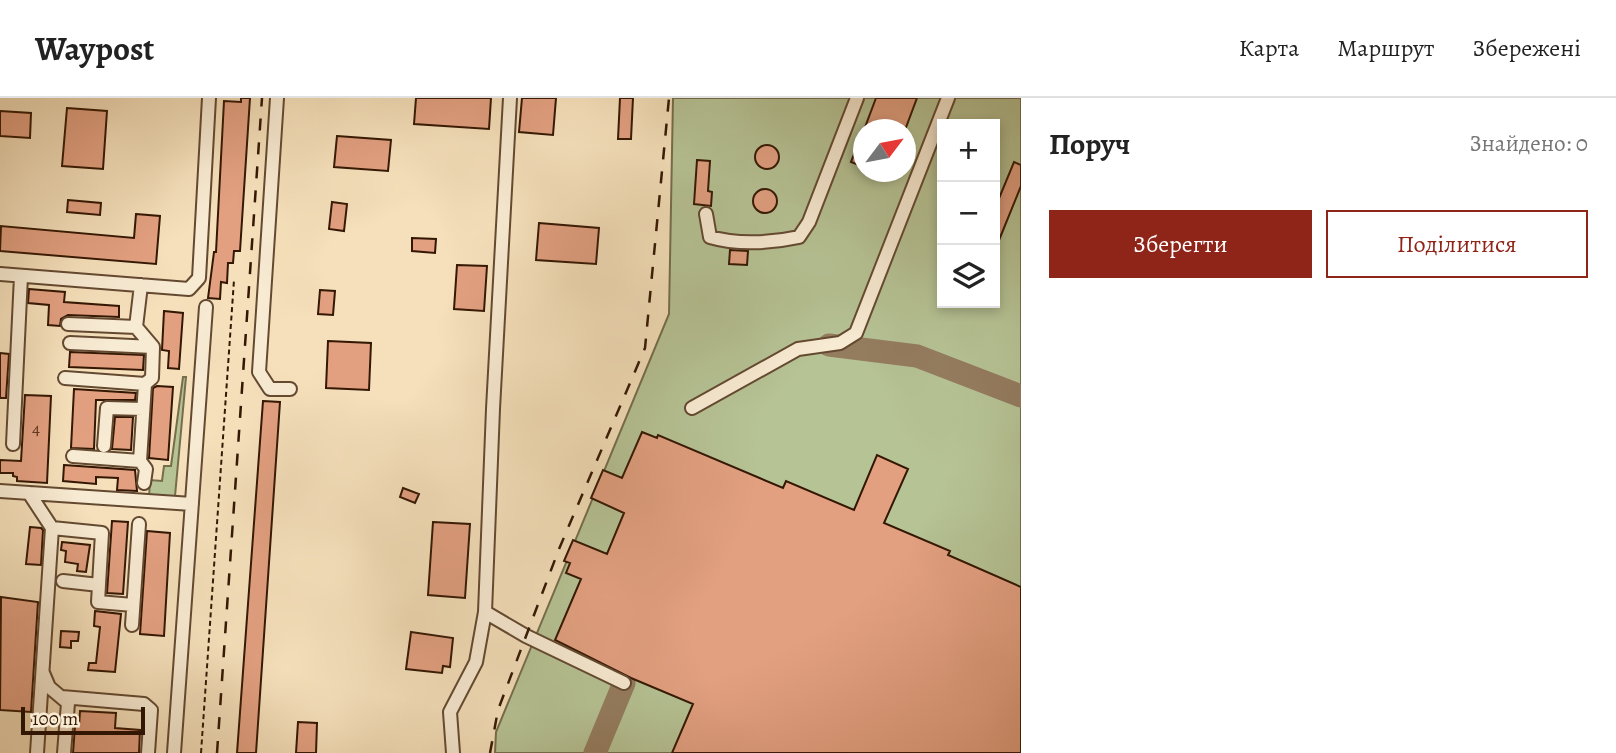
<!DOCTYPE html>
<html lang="uk">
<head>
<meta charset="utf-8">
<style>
  body { margin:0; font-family:Alegreya,serif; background:#f6f6f6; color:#222 }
  .controls { position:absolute; right:21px; top:21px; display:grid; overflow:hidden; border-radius:0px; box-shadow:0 4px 10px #0003 }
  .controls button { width:63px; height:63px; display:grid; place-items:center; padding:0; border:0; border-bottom:2px solid #e0e0e0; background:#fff; color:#222; font:35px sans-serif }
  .compass { position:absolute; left:853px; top:21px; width:63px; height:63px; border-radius:50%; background:#fff; box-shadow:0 4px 10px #0003; rotate:58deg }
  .scale { position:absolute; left:21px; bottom:18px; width:124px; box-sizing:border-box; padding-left:7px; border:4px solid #341703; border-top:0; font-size:19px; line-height:24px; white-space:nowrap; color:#341703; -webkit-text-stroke:5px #f8ebd3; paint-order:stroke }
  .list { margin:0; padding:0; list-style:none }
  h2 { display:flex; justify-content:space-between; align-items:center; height:91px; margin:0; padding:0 28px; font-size:30px }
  h2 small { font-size:23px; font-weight:400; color:#767676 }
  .actions { display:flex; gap:14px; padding:21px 28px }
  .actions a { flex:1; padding:16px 0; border:2px solid #8f2418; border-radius:0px; text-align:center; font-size:24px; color:#8f2418 }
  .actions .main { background:#8f2418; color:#fff }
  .icon { flex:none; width:38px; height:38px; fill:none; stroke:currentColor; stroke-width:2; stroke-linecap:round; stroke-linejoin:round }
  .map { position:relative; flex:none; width:1021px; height:655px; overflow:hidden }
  header { display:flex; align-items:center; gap:42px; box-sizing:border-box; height:98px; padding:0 35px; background:#fff; border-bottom:2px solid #e0e0e0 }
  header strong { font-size:33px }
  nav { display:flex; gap:38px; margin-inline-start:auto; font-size:24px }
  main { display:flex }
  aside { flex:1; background:#fff }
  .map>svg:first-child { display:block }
</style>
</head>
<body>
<header>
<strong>Waypost</strong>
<nav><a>Карта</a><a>Маршрут</a><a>Збережені</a></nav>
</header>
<main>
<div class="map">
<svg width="1021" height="655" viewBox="0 0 1021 655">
  <rect width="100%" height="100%" fill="#f5e0bb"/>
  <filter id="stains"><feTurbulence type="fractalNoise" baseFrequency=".00286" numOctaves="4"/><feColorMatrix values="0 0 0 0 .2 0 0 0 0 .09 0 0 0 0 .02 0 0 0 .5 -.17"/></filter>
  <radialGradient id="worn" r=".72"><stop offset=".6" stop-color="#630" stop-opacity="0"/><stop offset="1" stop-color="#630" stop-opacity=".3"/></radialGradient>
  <path fill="#b6c395" stroke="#756d4c" stroke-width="2" fill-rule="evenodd" d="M673,0h348v655h-526l1,-21 173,-418zM942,26h53v179h-53zM864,32h42v42h-42z
    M183,279h3l-11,119 -9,4 -17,-2 1,-18 12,1 2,-15h7z"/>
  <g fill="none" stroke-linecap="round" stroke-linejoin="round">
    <path stroke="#947c5f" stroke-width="23" d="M829,247l88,11 104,40
      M595,655l29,-70"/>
  </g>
  <path fill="#e2a081" stroke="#341703" stroke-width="2" d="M241,0h9l-10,153h-6l-1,12h-5l-1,20 -6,-1 -1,17 -12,-1 6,-46h2l8,-151 17,1z
    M416,0h75l-2,31 -75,-5z
    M522,0h34l-3,37 -34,-3z
    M620,0h13l-2,41h-13z
    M876,0h41l-12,32h-41z
    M67,10l40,3 -4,58 -41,-3z
    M0,13l31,2 -1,25 -30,-2z
    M863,33l1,1v35l-13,-5z
    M337,38l54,4 -3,31 -54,-4z
    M755 59a12 12 0 1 1 24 0a12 12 0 1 1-24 0Z
    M697,62l13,1 -2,30 4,1 -1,14 -17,-2z
    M1014,64l7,3v21l-26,64v-42z
    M753 103a12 12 0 1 1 24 0a12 12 0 1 1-24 0Z
    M68,102l33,3 -1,12 -33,-3z
    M332,104l15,2 -3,27 -15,-2z
    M136,116l24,2 -4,48 -156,-13 1,-25 133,12z
    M539,125l60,5 -3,36 -60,-4z
    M412,140l24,1 -1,14 -23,-2z
    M730,152l18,1 -1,14 -18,-1z
    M457,167l30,1 -3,45 -30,-2z
    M29,191l36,3 -1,10 55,4v11l-51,-2 -7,4 -1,7 -12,-1 1,-20 -21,-2z
    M320,192l15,1 -2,24 -15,-1z
    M164,213l19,2 -4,56 -11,-1 1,-17 -7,-1z
    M328,243l43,2 -2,47 -43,-2z
    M70,254l74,3 -1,15 -74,-3z
    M0,255l9,1 -3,44h-6z
    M157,288l16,1 -5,73 -19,-2 4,-70z
    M74,291l62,4 -1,7h-39l-2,49 -23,-1z
    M25,297l26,1 -4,87 -30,-2v-4l-4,-1v-3h-13v-13l21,1z
    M263,303l17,1 -24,351h-19z
    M115,319h18l-2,33 -19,-1z
    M642,334l15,6 1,-3 125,53 3,-7 68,29 23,-55 31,14 -24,54 66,28 -2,4 73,32v166h-349l21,-49 -62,-26 -76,-38 26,-61 -15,-6 4,-10 -6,-2 9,-21 34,14 17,-41 -33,-15 12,-28 19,8z
    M64,367l71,5 2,21 -20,-1 1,-12 -22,-1v7l-33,-3z
    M403,390l16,6 -4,9 -15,-6z
    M112,423l16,1 -5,72 -16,-1z
    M433,424l37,2 -5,74 -37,-3z
    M30,429l11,1 2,2 -2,35 -15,-1z
    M147,433l23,2 -6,103 -24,-2z
    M62,444l28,3 -4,27 -9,-1 1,-7 -13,-2 1,-11 -5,-1z
    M1,499l37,5 -7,110 -31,-2z
    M95,513l26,3 -6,58 -27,-2 1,-7h7l4,-36 -6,-1z
    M61,533l18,1 -1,9h-7v7l-11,-1z
    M411,534l42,6 -3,29 -7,-1 -1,7 -36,-4z
    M80,613l36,2 -1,15 25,2 -1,23h-66l2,-27h4z
    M298,624l19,1 -1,30h-20z"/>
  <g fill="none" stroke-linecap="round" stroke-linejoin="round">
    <g stroke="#644931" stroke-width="16">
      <path id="minor" d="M277,0l-18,274 11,17h20
        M706,116l4,23c27,8 62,6 89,0l10,-15 48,-124
        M0,176l189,15 10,-11 10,-180
        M141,187l-5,42 17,20 -1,31 -7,6
        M68,226l68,3
        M70,245l83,4
        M65,280l80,6 -5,77
        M692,310l106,-59 42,-6 16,-10 92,-235
        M13,346l8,-168
        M104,348l3,-38 36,1
        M73,358l67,5 6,8 -2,14
        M0,393l192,13
        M29,395l23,35 -15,225
        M52,430l50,5 -4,69 35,3
        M63,483l36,4
        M485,514l41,24 98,47
        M132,527l7,-101
        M43,575l6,14 19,16 -4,50
        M62,599l82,7 7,6 -3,43
        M174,655l32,-446
        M453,655l-3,-41 26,-50 9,-50 8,-203 17,-311"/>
    </g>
    <path stroke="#341703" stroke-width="2" stroke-dasharray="5 3.5" stroke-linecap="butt" d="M201,655l33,-473"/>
    <use href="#minor" stroke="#f8ebd3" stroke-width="12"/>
    <path stroke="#341703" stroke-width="2.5" stroke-dasharray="12 12" stroke-linecap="butt" d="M217,655l45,-655
      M490,655l8,-43 61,-161 86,-201 24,-250"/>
  </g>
  <g text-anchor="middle" stroke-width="7" stroke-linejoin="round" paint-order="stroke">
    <g font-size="18" fill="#603922">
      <text x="36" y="336">4</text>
    </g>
  </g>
  <rect width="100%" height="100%" filter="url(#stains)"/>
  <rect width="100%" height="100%" fill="url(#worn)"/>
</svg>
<div class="controls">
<button>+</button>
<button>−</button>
<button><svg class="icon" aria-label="layers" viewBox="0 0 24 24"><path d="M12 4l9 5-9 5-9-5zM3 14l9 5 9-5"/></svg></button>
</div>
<svg class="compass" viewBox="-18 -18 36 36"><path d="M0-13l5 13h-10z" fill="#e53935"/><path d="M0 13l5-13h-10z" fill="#767676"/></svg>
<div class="scale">100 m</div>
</div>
<aside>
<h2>Поруч<small>Знайдено: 0</small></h2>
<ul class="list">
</ul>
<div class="actions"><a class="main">Зберегти</a><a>Поділитися</a></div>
</aside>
</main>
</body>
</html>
